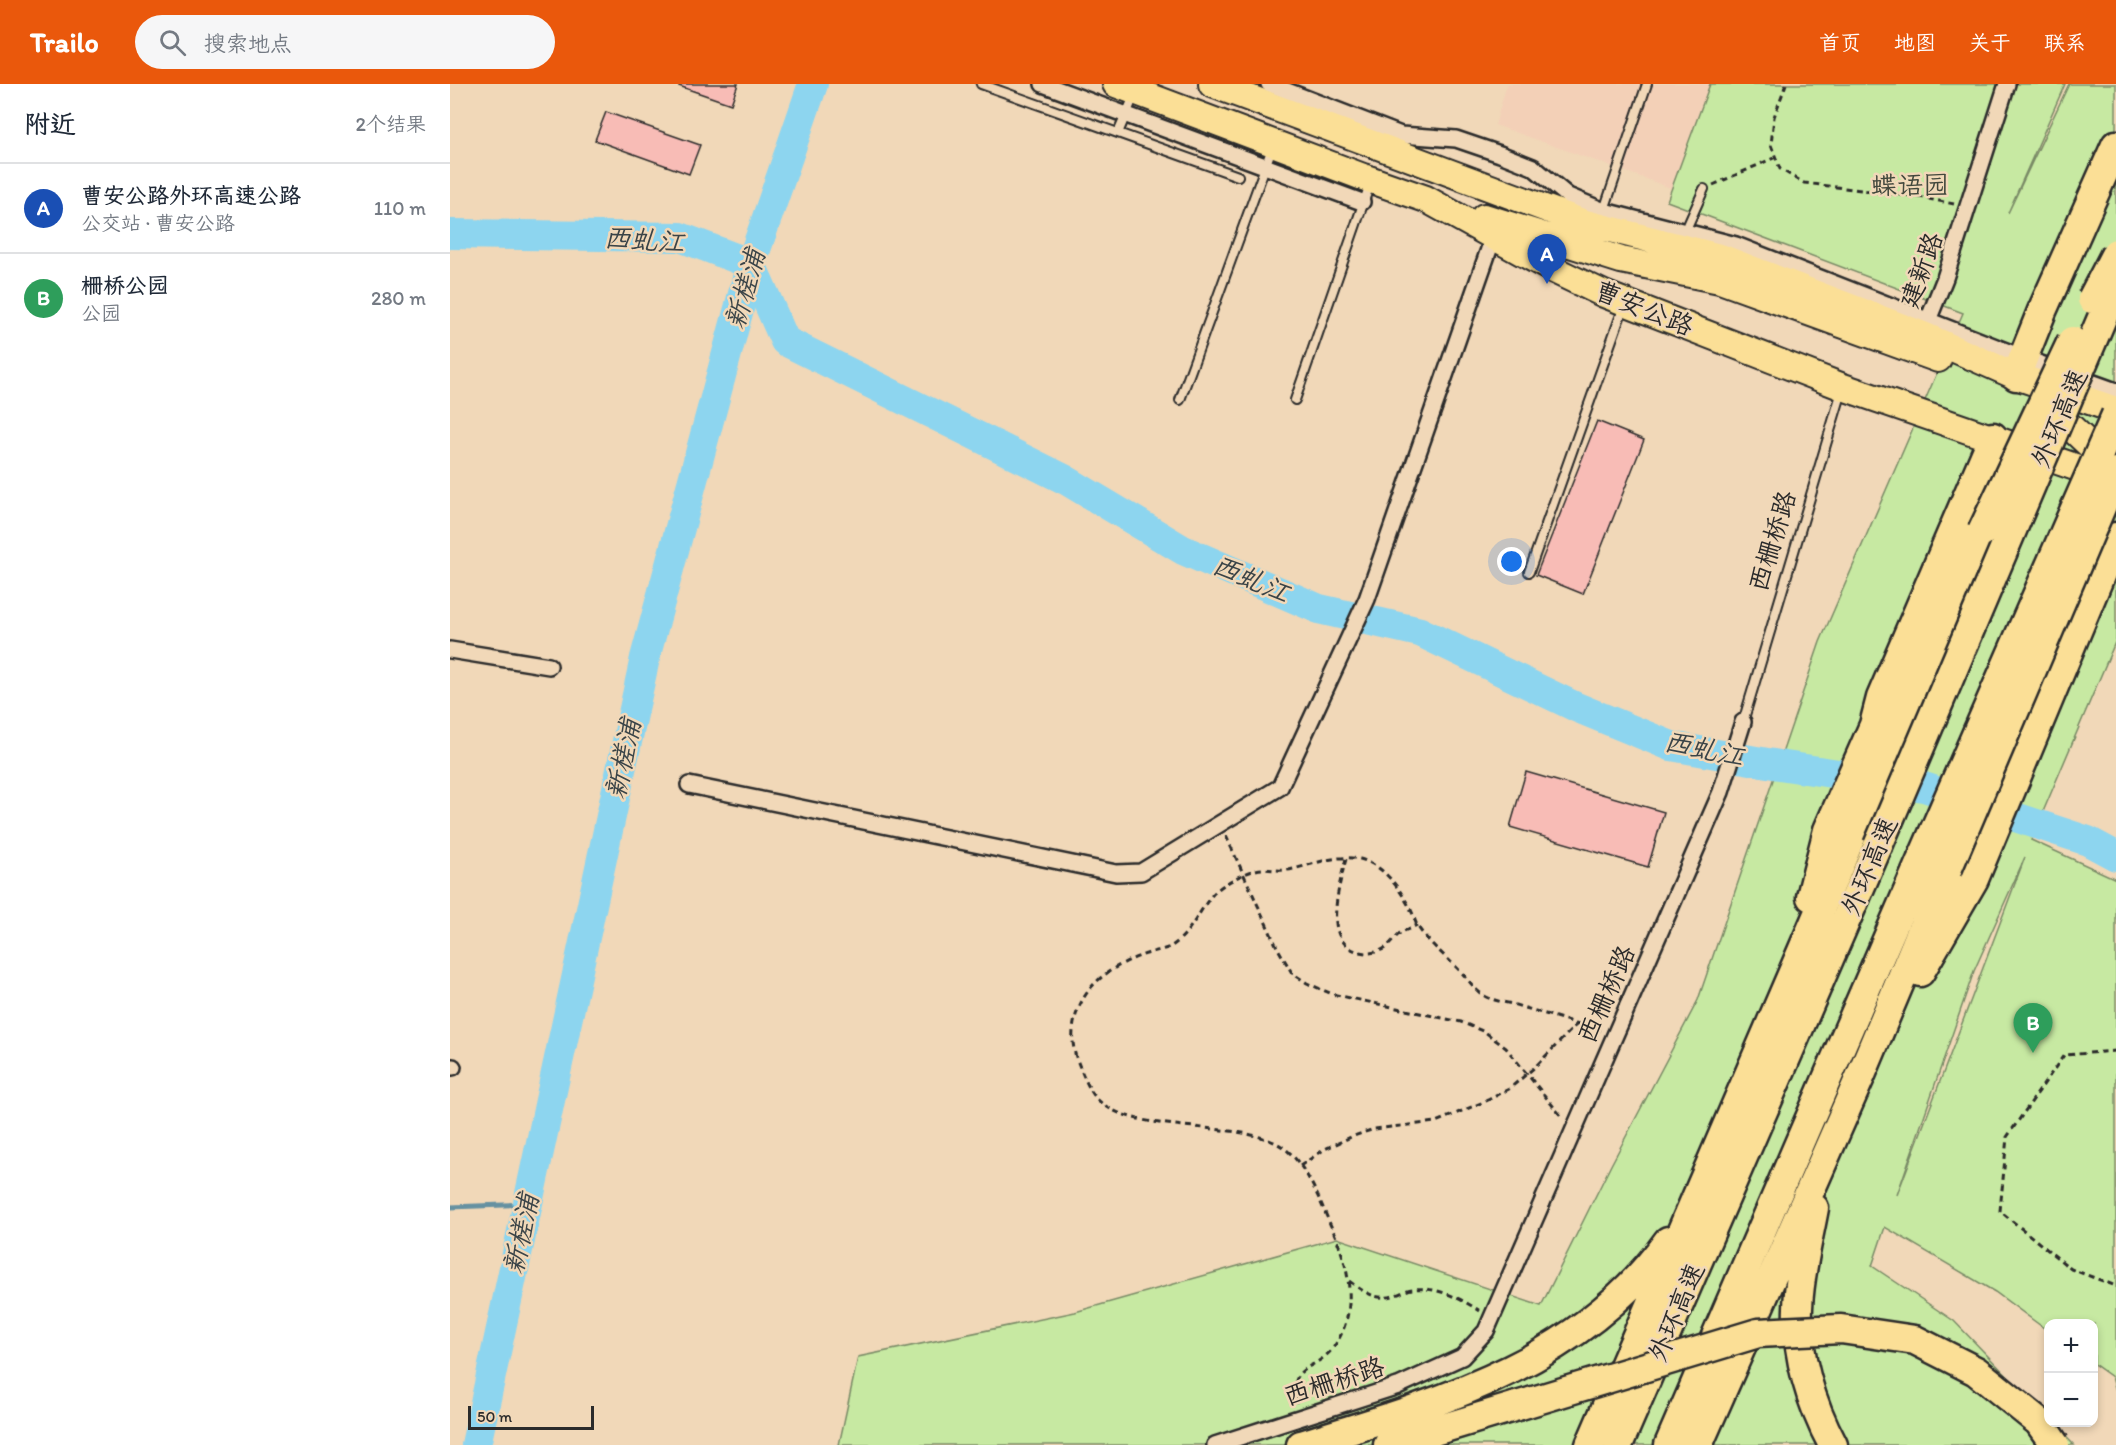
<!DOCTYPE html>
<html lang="zh">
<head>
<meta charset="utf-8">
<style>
  body { margin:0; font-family:Itim,"LXGW WenKai TC",sans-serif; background:#f6f6f7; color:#1f2937 }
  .controls { position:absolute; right:18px; bottom:18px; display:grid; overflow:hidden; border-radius:12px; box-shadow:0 3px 9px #0003 }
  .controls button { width:54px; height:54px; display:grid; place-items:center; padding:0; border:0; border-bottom:2px solid #e0e1e3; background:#fff; color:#1f2937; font:30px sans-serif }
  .scale { position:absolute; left:18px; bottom:15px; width:126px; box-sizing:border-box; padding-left:6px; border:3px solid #2b2b2b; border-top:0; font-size:16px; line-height:21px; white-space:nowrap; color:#2b2b2b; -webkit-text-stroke:4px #f1d8b8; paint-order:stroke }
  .you { position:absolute; left:1062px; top:478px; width:21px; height:21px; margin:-15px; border:4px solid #fff; border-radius:50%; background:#1a73e8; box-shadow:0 0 0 9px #1a73e833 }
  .badge { display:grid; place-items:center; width:39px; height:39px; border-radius:50%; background:#ea580c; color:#fff; font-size:20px; font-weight:700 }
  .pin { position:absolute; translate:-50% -50px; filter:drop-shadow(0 2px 3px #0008) }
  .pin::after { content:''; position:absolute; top:32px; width:21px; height:18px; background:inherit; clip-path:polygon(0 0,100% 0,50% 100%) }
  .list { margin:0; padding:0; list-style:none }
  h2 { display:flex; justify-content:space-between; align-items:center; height:78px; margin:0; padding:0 24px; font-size:26px }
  h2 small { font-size:20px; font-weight:400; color:#747a83 }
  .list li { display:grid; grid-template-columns:39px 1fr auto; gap:18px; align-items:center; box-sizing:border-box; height:90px; padding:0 24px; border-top:2px solid #e0e1e3 }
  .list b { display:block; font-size:22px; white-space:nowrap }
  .list p { margin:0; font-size:20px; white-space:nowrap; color:#747a83 }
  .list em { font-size:20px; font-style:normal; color:#747a83 }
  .icon { flex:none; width:33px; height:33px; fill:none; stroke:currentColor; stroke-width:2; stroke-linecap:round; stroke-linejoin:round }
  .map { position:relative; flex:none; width:1666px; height:1361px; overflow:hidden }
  header { display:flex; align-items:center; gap:36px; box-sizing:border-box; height:84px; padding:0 30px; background:#ea580c; color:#fff }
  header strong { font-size:28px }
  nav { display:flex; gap:33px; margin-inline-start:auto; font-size:21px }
  .search { width:420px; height:54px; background:#f6f6f7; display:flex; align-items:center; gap:15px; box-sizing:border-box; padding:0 21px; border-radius:33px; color:#747a83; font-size:22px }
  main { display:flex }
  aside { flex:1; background:#fff }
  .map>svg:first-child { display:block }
</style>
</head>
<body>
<header>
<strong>Trailo</strong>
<div class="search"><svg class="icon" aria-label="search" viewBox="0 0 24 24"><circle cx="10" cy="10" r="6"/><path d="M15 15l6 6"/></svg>搜索地点</div>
<nav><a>首页</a><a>地图</a><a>关于</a><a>联系</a></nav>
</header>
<main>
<aside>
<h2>附近<small>2个结果</small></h2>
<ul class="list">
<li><span class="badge" style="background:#1a4fb4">A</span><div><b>曹安公路外环高速公路</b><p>公交站 · 曹安公路</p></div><em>110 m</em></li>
<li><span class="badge" style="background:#2e9e5b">B</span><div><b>栅桥公园</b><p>公园</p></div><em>280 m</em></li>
</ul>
</aside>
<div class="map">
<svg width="1666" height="1361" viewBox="0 0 1666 1361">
  <rect width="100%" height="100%" fill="#f1d8b8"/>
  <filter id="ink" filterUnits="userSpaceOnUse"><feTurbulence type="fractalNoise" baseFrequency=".0167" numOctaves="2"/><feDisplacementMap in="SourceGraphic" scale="12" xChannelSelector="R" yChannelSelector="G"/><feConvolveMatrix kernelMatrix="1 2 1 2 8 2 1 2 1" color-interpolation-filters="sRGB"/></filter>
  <g filter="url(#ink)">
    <path fill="#f3d0b7" d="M1057,0h493l-70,210 -270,-110 -165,-59z"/>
    <path fill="#c7e9a2" stroke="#798a66" stroke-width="1.5" fill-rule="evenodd" d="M1260,0h355l-57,129 61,-129h47v556l-85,200 85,39v512l-4,-14 -18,-13v-40h-46v7l-53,-39 -110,-65 -13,39 82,55 120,124h-1235l19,-88 217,-45 262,-74 204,68 70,-141 87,-165 122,-358 143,-329 -296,-112zM1575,773l-128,338 77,-224z"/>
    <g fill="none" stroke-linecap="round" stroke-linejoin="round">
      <path stroke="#6691a1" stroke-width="5" d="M0,1123l79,-3"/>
      <path stroke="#8dd5ef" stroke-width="30" d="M0,150l230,3 71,27 34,77 281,139 117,70 136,59 101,23 156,75 95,39 108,19 145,22 164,54 28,15
        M26,1361l169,-787 106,-394 62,-180"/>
    </g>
    <path fill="#f8bcb6" stroke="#2b2b2b" stroke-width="1.5" d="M230,0h58l-7,20 -52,-18z
      M156,28l94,33 -11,29 -94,-34z
      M1147,337l47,19 -61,154 -47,-19z
      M1076,688l138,40 -16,55 -138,-40z"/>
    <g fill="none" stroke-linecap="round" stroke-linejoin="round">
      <g stroke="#2b2b2b" stroke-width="12">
        <path id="service" d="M531,0l257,92
          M668,49l16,-37
          M1153,129l44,-129
          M1234,150l20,-45
          M730,316l92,-252
          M845,316l75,-216
          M1079,488l95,-266
          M1293,638l99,-331"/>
      </g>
      <g stroke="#2b2b2b" stroke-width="20">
        <path id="minor" d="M593,0l319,118
          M819,0l132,51 55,4 44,15 33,13 35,29 36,15 132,34 288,113 92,33
          M1475,244l20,-50 62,-194
          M0,566l99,16
          M239,701l427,88 25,-1 139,-85 87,-188 127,-364
          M0,983h3
          M765,1361l183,-59 64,-29 24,-26 235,-539 22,-70"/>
      </g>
      <g stroke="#2b2b2b" stroke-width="30">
        <path id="trunk" d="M666,0l247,93 63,22 128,71 50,24 239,93 267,92
          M762,0l370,138 138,35 203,78 93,41 100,34
          M1034,133l137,43 99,20 218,79
          M1595,319l68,64"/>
      </g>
      <g stroke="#2b2b2b" stroke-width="33">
        <path id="motorway" d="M1566,292l26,-65 74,-166
          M1361,813l17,-67 46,-105 7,-27 112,-261
          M1470,888l54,-93 142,-342
          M1364,1124c-6,33 -15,67 -16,100 -2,47 13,96 35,137
          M851,1361c137,-42 279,-81 367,-204
          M938,1361l129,-39
          M1140,1361l392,-913
          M1168,1361l260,-599
          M1219,1361l252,-584
          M1248,1361l163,-370 86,-205"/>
      </g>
      <path stroke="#2b2b2b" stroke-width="3" stroke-dasharray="6 4.5" stroke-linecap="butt" d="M1336,0l-12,33 -3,28 9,24 24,14 115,14 35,7
        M1263,101l63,-28
        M776,752l51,111 15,26 15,10 25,11 129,28 24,10 21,16 56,69
        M896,775c-5,18 -12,45 -10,64 2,23 22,35 43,28 10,-3 14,-12 21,-18 5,-3 12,-5 17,-8
        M1666,967l-52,4 -57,82 -7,74 71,58 45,17
        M850,1082l25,-17 26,-12 23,-8 62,-7 52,-22 21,-11 26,-22 42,-43
        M899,1197c15,11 28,21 47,14 6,-2 11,-6 18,-6 24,-2 46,9 66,22
        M846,1319c-7,-42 18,-30 37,-55 28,-38 15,-86 -3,-124 -11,-26 -28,-69 -54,-81 -47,-23 -143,-8 -179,-44 -9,-10 -15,-27 -20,-39 -9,-25 -3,-50 12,-70 14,-18 36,-29 57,-36 8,-3 17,-4 24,-7 19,-11 29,-36 43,-53 9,-10 35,-24 49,-25 11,0 20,3 31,0 22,-5 43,-15 67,-10 24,6 40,30 51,51 3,6 4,12 7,17 11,17 30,31 43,45 7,7 14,18 22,23 7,5 20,7 29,9 30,9 60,18 90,27"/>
      <use href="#service" stroke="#f1d8b8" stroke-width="8"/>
      <use href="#minor" stroke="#f1d8b8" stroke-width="15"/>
      <use href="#trunk" stroke="#fbdf96" stroke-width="26"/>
      <use href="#motorway" stroke="#fbdf96" stroke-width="28"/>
      <g stroke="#2b2b2b" stroke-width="33" stroke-linecap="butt">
        <path id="motorway-bridge" d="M1642,215l24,-46
          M1532,448l90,-191
          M1428,762l238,-561
          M1471,777l195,-446
          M1497,786l169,-398
          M1067,1322l241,-73 83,-4 74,11 61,31 63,51 16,23"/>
      </g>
      <use href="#motorway-bridge" stroke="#fbdf96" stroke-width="28"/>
    </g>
  </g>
  <g text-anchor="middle" stroke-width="5" stroke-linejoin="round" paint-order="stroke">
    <g font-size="26" fill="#42483d" stroke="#f1d8b8">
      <text x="1460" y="110">蝶语园</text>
    </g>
    <g font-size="26" fill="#2b2b2b" stroke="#f1d8b8">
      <text transform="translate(1471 186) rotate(-70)" y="9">建新路</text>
      <text transform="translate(1194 224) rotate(22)" y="9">曹安公路</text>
      <text transform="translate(1609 334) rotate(-67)" y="9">外环高速</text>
      <text transform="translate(1322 457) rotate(-73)" y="9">西栅桥路</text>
      <text transform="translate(1419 782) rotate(-67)" y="9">外环高速</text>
      <text transform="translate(1156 910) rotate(-66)" y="9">西栅桥路</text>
      <text transform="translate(1226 1228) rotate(-67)" y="9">外环高速</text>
      <text transform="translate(884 1297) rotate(-18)" y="9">西栅桥路</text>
    </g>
    <g font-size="27" font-style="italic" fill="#3a4448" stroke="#f1d8b8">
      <text transform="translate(194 156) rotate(4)" y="9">西虬江</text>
      <text transform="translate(295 205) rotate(-74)" y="9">新槎浦</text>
      <text transform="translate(801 495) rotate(23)" y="9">西虬江</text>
      <text transform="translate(1254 665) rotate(12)" y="9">西虬江</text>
      <text transform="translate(173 675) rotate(-78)" y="9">新槎浦</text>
      <text transform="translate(71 1150) rotate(-78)" y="9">新槎浦</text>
    </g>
  </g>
</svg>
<div class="controls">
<button>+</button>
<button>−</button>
</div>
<div class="scale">50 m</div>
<div class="you"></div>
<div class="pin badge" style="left:1097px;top:200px;background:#1a4fb4">A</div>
<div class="pin badge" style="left:1583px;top:969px;background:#2e9e5b">B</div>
</div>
</main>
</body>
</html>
